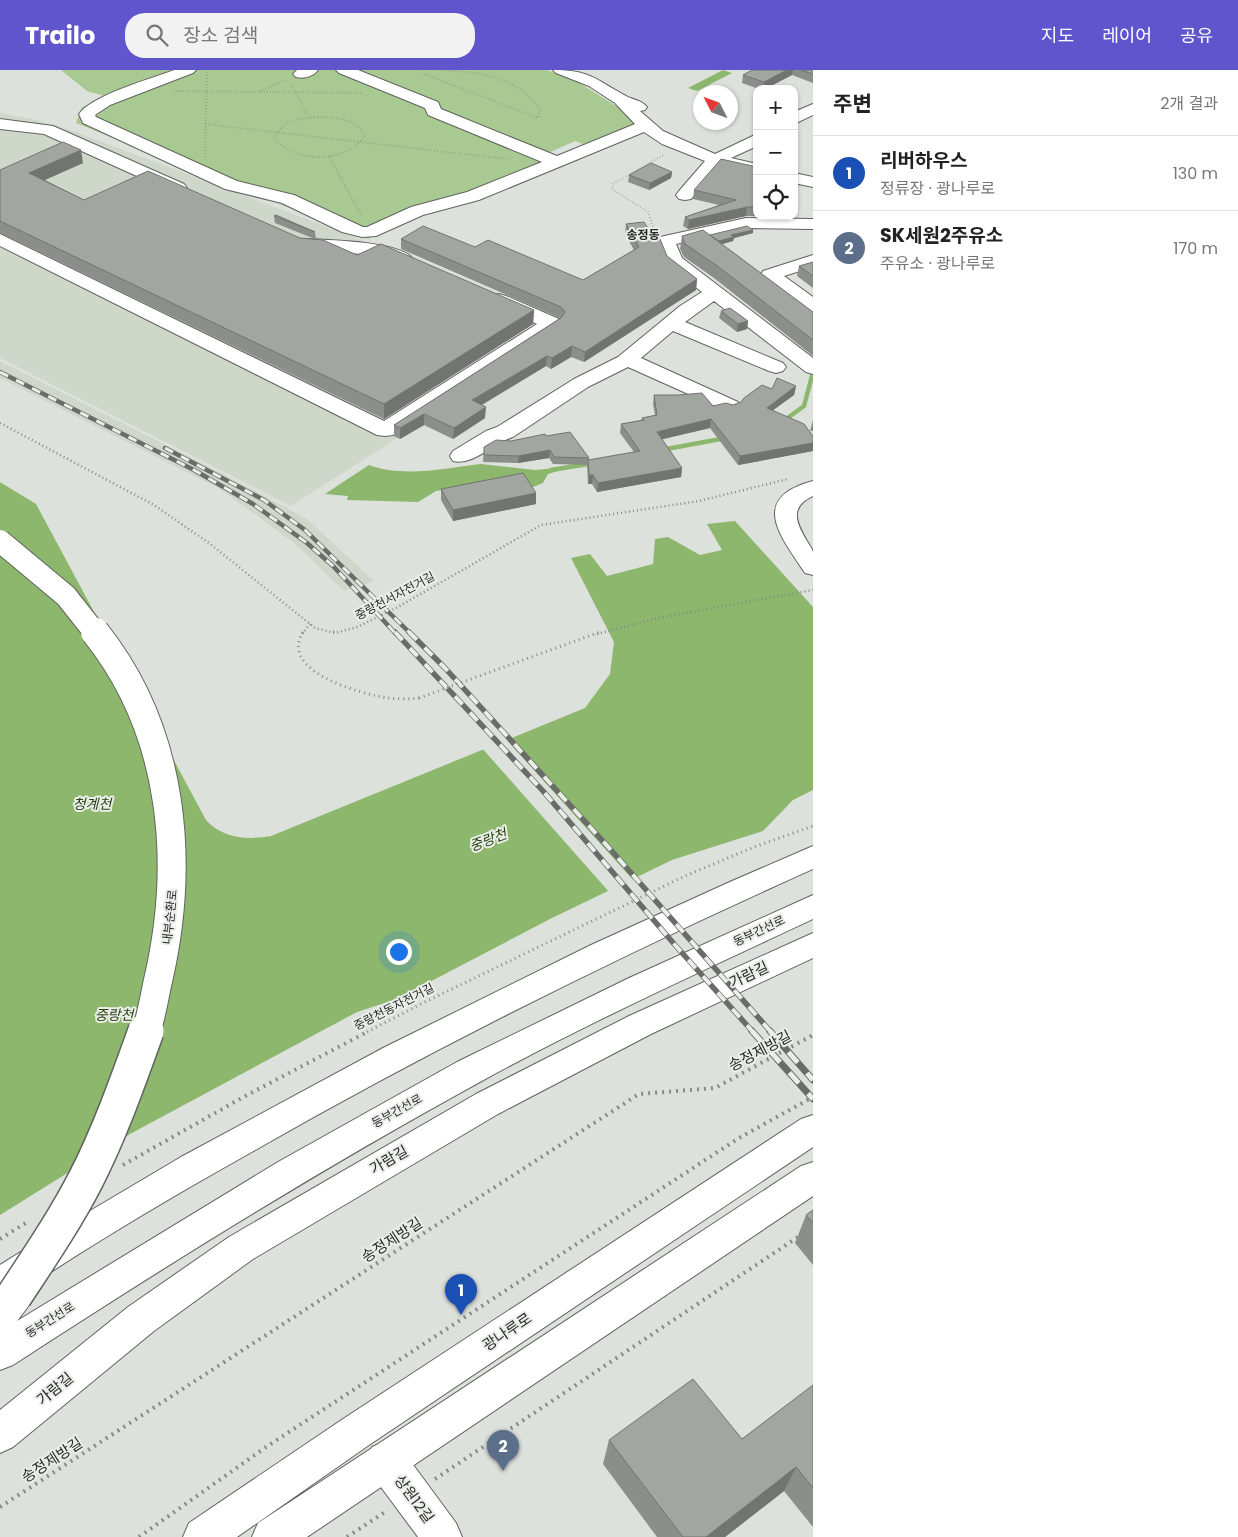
<!DOCTYPE html>
<html lang="ko">
<head>
<meta charset="utf-8">
<style>
  body { margin:0; font-family:Poppins,"Noto Sans KR",sans-serif; background:#f2f2f2; color:#222 }
  .controls { position:absolute; right:15px; top:15px; display:grid; overflow:hidden; border-radius:10px; box-shadow:0 1px 4px #0004 }
  .controls button { width:45px; height:45px; display:grid; place-items:center; padding:0; border:0; border-bottom:1px solid #e0e0e0; background:#fff; color:#222; font:25px sans-serif }
  .compass { position:absolute; left:693px; top:15px; width:45px; height:45px; border-radius:50%; background:#fff; box-shadow:0 1px 4px #0004; rotate:312deg }
  .you { position:absolute; left:398px; top:881px; width:18px; height:18px; margin:-12px; border:4px solid #fff; border-radius:50%; background:#1a73e8; box-shadow:0 0 0 8px #1a73e833 }
  .badge { display:grid; place-items:center; width:32px; height:32px; border-radius:50%; background:#6155cd; color:#fff; font-size:16px; font-weight:700 }
  .pin { position:absolute; translate:-50% -41px; filter:drop-shadow(0 1px 2px #0008) }
  .pin::after { content:''; position:absolute; top:26px; width:18px; height:15px; background:inherit; clip-path:polygon(0 0,100% 0,50% 100%) }
  .list { margin:0; padding:0; list-style:none }
  h2 { display:flex; justify-content:space-between; align-items:center; height:65px; margin:0; padding:0 20px; font-size:21px }
  h2 small { font-size:16px; font-weight:400; color:#767676 }
  .list li { display:grid; grid-template-columns:32px 1fr auto; gap:15px; align-items:center; box-sizing:border-box; height:75px; padding:0 20px; border-top:1px solid #e0e0e0 }
  .list b { display:block; font-size:19px; white-space:nowrap }
  .list p { margin:0; font-size:16px; white-space:nowrap; color:#767676 }
  .list em { font-size:16px; font-style:normal; color:#767676 }
  .icon { flex:none; width:28px; height:28px; fill:none; stroke:currentColor; stroke-width:2; stroke-linecap:round; stroke-linejoin:round }
  .map { position:relative; flex:none; width:813px; height:1467px; overflow:hidden }
  header { display:flex; align-items:center; gap:30px; box-sizing:border-box; height:70px; padding:0 25px; background:#6155cd; color:#fff }
  header strong { font-size:24px }
  nav { display:flex; gap:28px; margin-inline-start:auto; font-size:18px }
  .search { width:350px; height:45px; background:#f2f2f2; display:flex; align-items:center; gap:12px; box-sizing:border-box; padding:0 18px; border-radius:20px; color:#767676; font-size:19px }
  main { display:flex }
  aside { flex:1; background:#fff }
  .map>svg:first-child { display:block }
</style>
</head>
<body>
<header>
<strong>Trailo</strong>
<div class="search"><svg class="icon" aria-label="search" viewBox="0 0 24 24"><circle cx="10" cy="10" r="6"/><path d="M15 15l6 6"/></svg>장소 검색</div>
<nav><a>지도</a><a>레이어</a><a>공유</a></nav>
</header>
<main>
<div class="map">
<svg width="813" height="1467" viewBox="0 0 813 1467">
  <rect width="100%" height="100%" fill="#dde1db"/>
  <path fill="#cfd7cb" d="M0,43l33,6 43,13 310,117 186,78 -281,179 -291,-148z
    M0,291l233,118 74,40 67,62 -30,10 -50,-48 -74,-54 -220,-111z"/>
  <path fill="#a8c991" d="M61,0h486l29,11 66,41 -59,22 -8,-3 -38,17 4,5 -70,31 -55,14 -48,31 -292,-116 6,-16 26,-10 -21,-6z"/>
  <path fill="#8cb76c" d="M723,0l9,3 -35,18 -9,-3z
    M481,394l54,6 22,-2 1,3 -10,3 -5,9 -12,5 -9,-11 -86,14 -18,11 -71,-2 1,-4 -23,-2 44,-29c35,13 76,3 112,-1z
    M0,412l36,22 170,316c17,19 42,20 65,16l314,-128 25,-34 4,-32 -43,-84 19,-4 17,22 46,-12 2,-25 13,-2 32,18 22,-5 -15,-26 28,-3 78,86v183l-20,10 -30,31 -91,29 -122,59 -153,80 -40,13 -227,122 -130,81z"/>
  <path fill="#dde1db" d="M505,668l129,143 -24,12 -129,-146z"/>
  <g fill="none" stroke-linecap="round" stroke-linejoin="round">
    <path stroke="#8cb76c" stroke-width="4.5" d="M782,352l22,-16 9,-34
      M661,380l65,-12
      M551,400l37,-6"/>
    <g stroke="#5f635d" stroke-width="2">
      <path id="minor" d="M174,0h22l-3,3 -83,32 -15,10 1,2 141,64 57,14 69,32h4l44,-20 56,-15 75,-30 -114,-47 -3,-7 -86,-35 -3,-3h22l80,32 3,7 116,47 78,-32 -20,-21 -26,-17 -33,-13 -3,-3c38,0 43,10 73,26 7,4 16,4 21,11l-2,3 -5,1 23,20 52,23 42,-20v12l-26,12 26,6v10l-38,-8 -28,33 -6,1 -6,-1 -3,-4 3,-4 26,-30 -43,-17 -18,-12 -165,68 -56,15 -47,21 -14,1 -20,-5 -60,-29 -57,-14 -142,-66 -4,-9c13,-19 72,-35 95,-44z
        M318,0c-5,7 -15,9 -22,7l-3,-3 4,-4z
        M813,34v11l-19,9v-12z
        M0,49l53,7 131,58 3,4 -3,4 -6,1 -6,-1 -128,-58 -44,-5z
        M794,103l19,4v10l-19,-4z
        M746,148l67,1v10l-67,-1 -70,16 6,14 131,100v16l-7,-2 -92,-71 -29,21 98,41 3,4 -3,4 -7,2 -7,-2 -96,-40 -32,27 97,44 3,4 -3,4 -7,2 -7,-2 -96,-43 -40,20 -75,50c-19,6 -40,29 -60,24l-3,-5 3,-5 33,-20 11,-4 77,-48 44,-22 62,-51 22,-14 -35,-27 -10,-24 3,-4z
        M0,164l384,187 153,-97 -45,-20 -3,-4 3,-4 7,-2 7,2 53,23 3,4 -3,4 -166,108 -8,1 -8,-1 -377,-189z
        M304,169c23,1 97,2 109,20l-2,4 -7,2 -22,-9 -84,-8 -3,-4 3,-4z
        M813,185v12l-29,9 29,21v15l-7,-2 -45,-35 2,-4z
        M813,411v15c-24,11 -17,27 -6,45 2,4 5,7 6,11 0,7 0,16 0,23l-8,-2c-24,-36 -57,-75 8,-92z
        M813,863v25l-162,76 -153,80 -245,145 -99,72 -141,116 -13,6v-43l128,-103 101,-70 247,-143 153,-78z
        M386,1372l14,5 56,76 6,14h-44l-46,-62 -5,-14 5,-14z"/>
    </g>
    <g stroke="#5f635d" stroke-width="2">
      <path id="major" d="M813,1045v32l-444,298 -132,92h-54l6,-14 154,-104 458,-300z
        M813,1092v34l-506,341h-55l6,-14 543,-357z"/>
    </g>
    <g stroke="#5f635d" stroke-width="2">
      <path id="highway" d="M813,776v23c-192,86 -380,179 -563,284 -75,42 -150,86 -222,134l4,9 -5,12 -10,13 261,-159 179,-100 172,-84 184,-83v24c-113,53 -226,104 -335,164 -159,87 -313,183 -465,282l-13,5v-105l19,-12 162,-96 202,-109 208,-103 141,-64z"/>
    </g>
    <path stroke="#868985" stroke-width="2" stroke-dasharray="0.5 2.5" stroke-linecap="butt" d="M420,0l4,4 114,44 2,-9c-26,-35 -62,-37 -103,-39
      M292,15l17,32
      M174,21l189,2
      M260,21l26,-11
      M318,47c18,0 37,1 47,19 -20,28 -68,27 -91,3 7,-19 26,-21 44,-22z
      M205,54l302,35
      M329,86l32,59
      M205,87l2,-87
      M655,162l-7,-20 -36,-23 1,-5 52,-30"/>
    <path stroke="#868985" stroke-width="2.5" stroke-dasharray="1 3" stroke-linecap="butt" d="M0,353l154,82 55,38 106,85 20,5 22,-6 41,-20 143,-82 158,-24 89,-22
      M302,564l8,-10"/>
    <path stroke="#868985" stroke-width="3" stroke-dasharray="1 4" stroke-linecap="butt" d="M303,562c-25,40 59,62 85,66 10,1 21,1 31,0
      M333,562h4
      M367,962l56,-29 262,-127 69,-29 59,-21"/>
    <path stroke="#868985" stroke-width="4" stroke-dasharray="2 5" stroke-linecap="butt" d="M123,1095l124,-70 122,-64
      M0,1169l29,-18
      M435,1409l363,-242
      M0,1437l639,-413 76,-6 98,-53
      M139,1467l127,-90 473,-309 74,-41
      M347,1467l41,-27"/>
    <use href="#minor" fill="#fff" fill-rule="evenodd"/>
    <use href="#major" fill="#fff" fill-rule="evenodd"/>
    <use href="#highway" fill="#fff" fill-rule="evenodd"/>
    <g stroke="#6a6c69" stroke-width="4.5">
      <path id="rail-far2" d="M0,302l194,98 59,34 54,39 26,23 63,68
        M165,378l99,52 41,30 106,104"/>
    </g>
    <g stroke="#6a6c69" stroke-width="5.5">
      <path id="rail-far1" d="M395,562l148,159 132,154 78,87
        M409,562l36,36 166,182 160,182"/>
    </g>
    <g stroke="#6a6c69" stroke-width="7">
      <path id="rail" d="M752,961l61,68
        M770,961l43,49"/>
    </g>
    <use href="#rail-far2" stroke="#eaeee8" stroke-width="3" stroke-dasharray="9" stroke-linecap="butt"/>
    <use href="#rail-far1" stroke="#eaeee8" stroke-width="4" stroke-dasharray="11" stroke-linecap="butt"/>
    <use href="#rail" stroke="#eaeee8" stroke-width="5" stroke-dasharray="14" stroke-linecap="butt"/>
    <g stroke="#5f635d" stroke-width="24" stroke-linecap="butt">
      <path id="highway-bridge-far2" d="M0,471l66,55 30,38"/>
    </g>
    <g stroke="#5f635d" stroke-width="30" stroke-linecap="butt">
      <path id="highway-bridge-far1" d="M95,562c80,100 91,232 62,353 -3,15 -6,32 -11,47"/>
    </g>
    <g stroke="#5f635d" stroke-width="38" stroke-linecap="butt">
      <path id="highway-bridge" d="M14,1226c25,-38 51,-76 72,-117 24,-47 42,-98 60,-148"/>
    </g>
    <path stroke="#868985" stroke-width="2.5" stroke-dasharray="1 3" stroke-linecap="butt" d="M597,564l61,-16 155,-28"/>
    <path stroke="#868985" stroke-width="3" stroke-dasharray="1 4" stroke-linecap="butt" d="M419,628l181,-66"/>
    <use href="#highway-bridge-far2" stroke="#fff" stroke-width="22"/>
    <use href="#highway-bridge-far1" stroke="#fff" stroke-width="28"/>
    <use href="#highway-bridge" stroke="#fff" stroke-width="35"/>
  </g>
  <path fill="#8b8f8a" d="M752,0h61v13l-21,-8 -27,14h-6l-17,-6 1,-8z
    M83,93l-38,17 39,20 216,38 15,1 -40,-16 -1,-7 41,16 1,7 41,16 177,55 -1,14 -149,95 -384,-186v-63z
    M757,97v49h-11l-58,13 -5,-3 2,-9 34,-12 -26,-6 1,-9z
    M672,102l-1,6 -22,12 -21,-8 1,-7z
    M626,154l27,12 14,20 30,23 -1,11 -112,72 -13,-5 -20,12 -5,-3 -64,39 3,13 -32,21 -29,-14 -24,14 -6,-3v-11l166,-107 -159,-69v-10l74,8 108,33 51,-30 -9,-16z
    M753,160v3l-19,5 -1,3 -11,3 91,68v44l-99,-78 -30,-21 -4,-8 2,-13 28,-1z
    M813,192v26l-16,-12 2,-10z
    M721,241l27,10 -1,8 -10,3 -18,-14z
    M796,316l-2,9 -21,15 40,26v15l-75,14 -28,-37 -48,11 20,29 -1,9 -84,15 -5,-8h-4l-1,-19 -34,-1 -4,-6 -31,5 -35,-1 1,-15 27,-6 35,-5 43,22v2l45,-8 -14,-19 1,-9 20,-4 1,-2 13,-3 -2,-11 1,-9 59,11 20,-1 39,-16z
    M813,350v11h-3z
    M441,419l95,15 -83,17 -12,-21z
    M813,1140v55l-18,-22 11,-28z
    M813,1315v142l-29,-36 -59,46h-68l-54,-73 6,-24 133,-1z"/>
  <path fill="#717470" d="M787,0h6l-1,5 -27,14h-2l1,-7z
    M81,80l2,13 -52,23 -2,-13z
    M672,102l-1,6 -22,12 1,-7z
    M747,137l-1,9 -58,13 1,-9z
    M753,160v3l-19,5 -1,3 -21,6v-4l19,-8z
    M697,209l-1,11 -112,72 1,-10z
    M534,240l-1,14 -149,95v-15z
    M748,251l-1,8 -10,3 1,-8z
    M572,276l-1,11 -20,12 1,-11z
    M547,286l-1,10 -75,45 1,-11z
    M796,316l-2,9 -29,21 2,-8z
    M486,337l-1,11 -32,21 1,-11z
    M424,344v11l-24,14v-11z
    M711,349l-1,9 -55,13 2,-9z
    M813,373v8l-75,14 2,-9z
    M550,380l-1,8 -31,5 1,-7z
    M682,398l-1,9 -84,15 1,-9z
    M589,405h4l-1,9h-4z
    M536,423v11l-83,17v-11z
    M796,1397l-12,24 -59,46h-19z"/>
  <path fill="#a2a6a0" stroke="#717470" d="M752,0h35l-23,12 -21,-7z
    M801,0h12v4z
    M63,72l18,8 -52,23 55,27 64,-29 152,67 23,2 34,15 24,-11 153,66 -150,94 -384,-183v-51z
    M721,89l36,8v40h-10l-58,13 -4,-3 51,-17 -42,-10z
    M651,93l21,9 -22,11 -21,-8z
    M276,145l39,17 -41,-16z
    M644,152l9,14 7,3 7,17 30,23 -112,73 -13,-6 -20,12 -5,-2 -75,44 14,7 -32,21 -30,-14 -24,14 -6,-3 167,-107 4,-6 -4,-5 -160,-68 22,-13 52,21 13,-7 95,40 56,-33 -13,-23z
    M747,156l6,4 -22,5 3,2 -15,4 -9,-6z
    M703,160l110,82v28l-97,-75 -31,-21 -3,-8z
    M813,192v14l-14,-10z
    M730,238l18,13 -10,3 -17,-13z
    M777,308l19,8 -29,22 37,16 9,12v7l-73,13 -29,-37 -54,13 25,36 -84,15 -5,-8h-4l-1,-15 52,-9 -19,-27 23,-4 -2,-2 15,-3 -3,-20h24l24,-2 11,13 13,-3 7,2 8,-3 3,-4 18,-13 10,4z
    M570,362l19,26 -35,-1 -4,-7 -31,6 -35,-1v-8l12,-7 15,1 34,-7 1,2z
    M523,403l13,20 -83,17 -12,-21z
    M813,1140v13l-7,-8z
    M693,1309l49,60 71,-54v103l-17,-21 -90,70h-23l-74,-97z"/>
  <g text-anchor="middle" stroke-width="4" stroke-linejoin="round" paint-order="stroke">
    <g font-size="12" font-weight="bold" fill="#292a28" stroke="#eaeee8">
      <text x="643" y="169">송정동</text>
    </g>
    <g font-size="12" fill="#292a28" stroke="#eaeee8">
      <text transform="translate(395 526) rotate(-28)" y="4">중랑천서자전거길</text>
      <text transform="translate(170 847) rotate(-84)" y="4">내부순환로</text>
      <text transform="translate(759 861) rotate(-25)" y="4">동부간선로</text>
      <text transform="translate(394 937) rotate(-27)" y="4">중랑천동자전거길</text>
      <text transform="translate(397 1041) rotate(-29)" y="4">동부간선로</text>
      <text transform="translate(50 1250) rotate(-32)" y="4">동부간선로</text>
    </g>
    <g font-size="14" font-style="italic" fill="#27420d" stroke="#eaeee8">
      <text x="92" y="739">청계천</text>
      <text transform="translate(488 770) rotate(-21)" y="5">중랑천</text>
      <text x="114" y="950">중랑천</text>
    </g>
    <g font-size="15" fill="#292a28" stroke="#eaeee8">
      <text transform="translate(749 905) rotate(-25)" y="5">가람길</text>
      <text transform="translate(760 981) rotate(-28)" y="5">송정제방길</text>
      <text transform="translate(389 1090) rotate(-30)" y="5">가람길</text>
      <text transform="translate(392 1170) rotate(-33)" y="5">송정제방길</text>
      <text transform="translate(507 1262) rotate(-34)" y="5">광나루로</text>
      <text transform="translate(55 1319) rotate(-39)" y="5">가람길</text>
      <text transform="translate(52 1390) rotate(-33)" y="5">송정제방길</text>
      <text transform="translate(414 1429) rotate(54)" y="5">상원12길</text>
    </g>
  </g>
</svg>
<div class="controls">
<button>+</button>
<button>−</button>
<button><svg class="icon" aria-label="locate" viewBox="0 0 24 24"><circle cx="12" cy="12" r="6"/><path d="M12 2v4M12 18v4M2 12h4M18 12h4"/></svg></button>
</div>
<svg class="compass" viewBox="-18 -18 36 36"><path d="M0-13l5 13h-10z" fill="#e53935"/><path d="M0 13l5-13h-10z" fill="#767676"/></svg>
<div class="you"></div>
<div class="pin badge" style="left:461px;top:1245px;background:#1a4fb4">1</div>
<div class="pin badge" style="left:503px;top:1401px;background:#5c6f8a">2</div>
</div>
<aside>
<h2>주변<small>2개 결과</small></h2>
<ul class="list">
<li><span class="badge" style="background:#1a4fb4">1</span><div><b>리버하우스</b><p>정류장 · 광나루로</p></div><em>130 m</em></li>
<li><span class="badge" style="background:#5c6f8a">2</span><div><b>SK세원2주유소</b><p>주유소 · 광나루로</p></div><em>170 m</em></li>
</ul>
</aside>
</main>
</body>
</html>
